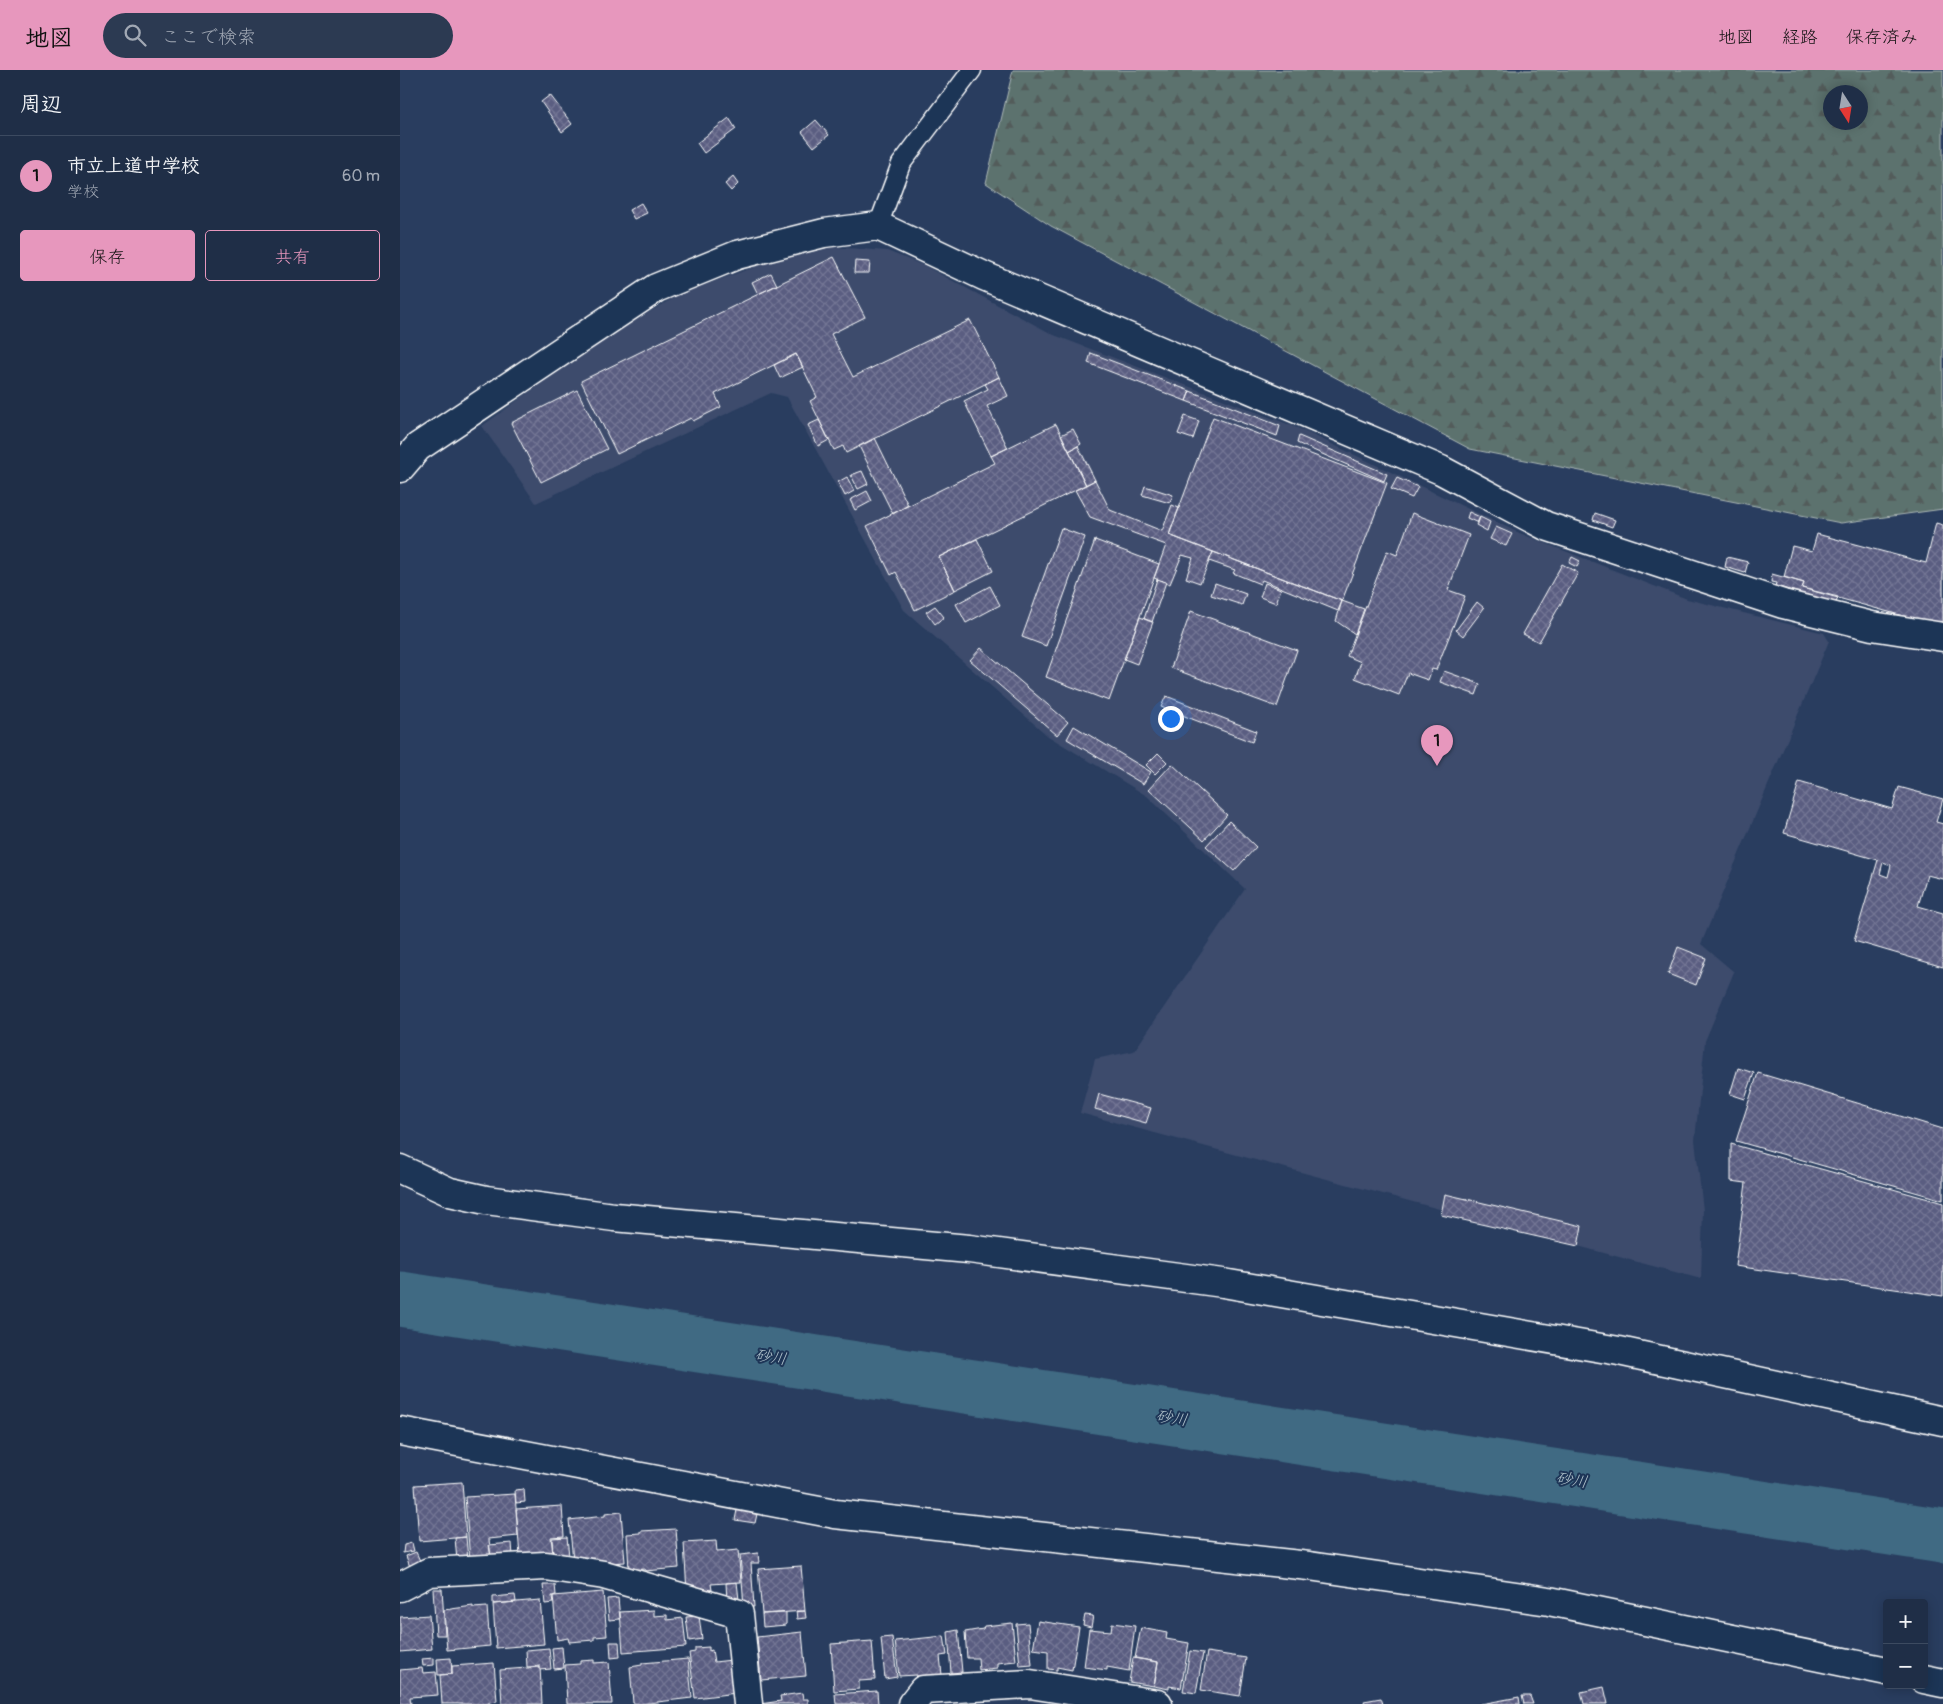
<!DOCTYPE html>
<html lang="ja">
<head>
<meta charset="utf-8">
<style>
  body { margin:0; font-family:Pangolin,"Klee One",sans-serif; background:#2c3a52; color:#f1f3f6 }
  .controls { position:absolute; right:15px; bottom:15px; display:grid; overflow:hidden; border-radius:5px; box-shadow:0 2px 12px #0003 }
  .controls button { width:45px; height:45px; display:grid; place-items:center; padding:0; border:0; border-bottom:1px solid #3c4a60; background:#1f2e47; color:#f1f3f6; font:25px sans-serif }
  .compass { position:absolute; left:1423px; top:15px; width:45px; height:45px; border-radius:50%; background:#1f2e47; box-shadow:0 2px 12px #0003; rotate:168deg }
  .you { position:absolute; left:770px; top:648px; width:18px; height:18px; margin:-12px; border:4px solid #fff; border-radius:50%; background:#1a73e8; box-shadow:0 0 0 8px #1a73e833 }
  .badge { display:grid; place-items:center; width:32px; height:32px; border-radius:50%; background:#e797bd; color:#111; font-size:16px; font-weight:700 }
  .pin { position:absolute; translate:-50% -41px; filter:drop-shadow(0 1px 2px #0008) }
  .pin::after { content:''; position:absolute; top:26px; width:18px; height:15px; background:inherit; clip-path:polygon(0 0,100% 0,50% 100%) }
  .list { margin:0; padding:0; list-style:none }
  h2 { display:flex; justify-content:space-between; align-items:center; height:65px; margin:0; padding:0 20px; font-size:21px }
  h2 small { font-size:16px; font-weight:400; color:#a1a8b4 }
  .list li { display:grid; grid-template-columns:32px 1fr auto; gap:15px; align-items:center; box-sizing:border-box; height:80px; padding:0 20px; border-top:1px solid #3c4a60 }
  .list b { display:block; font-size:19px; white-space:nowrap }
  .list p { margin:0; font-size:16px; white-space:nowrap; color:#a1a8b4 }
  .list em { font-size:16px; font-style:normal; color:#a1a8b4 }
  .actions { display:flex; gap:10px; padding:15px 20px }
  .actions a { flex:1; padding:11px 0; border:1px solid #e797bd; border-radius:5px; text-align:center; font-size:18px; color:#e797bd }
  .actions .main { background:#e797bd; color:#111 }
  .icon { flex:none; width:28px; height:28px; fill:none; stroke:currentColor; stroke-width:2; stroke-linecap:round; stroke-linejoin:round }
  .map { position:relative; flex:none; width:1543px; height:1634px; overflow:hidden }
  header { display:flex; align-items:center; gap:30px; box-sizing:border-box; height:70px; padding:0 25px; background:#e797bd; color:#111 }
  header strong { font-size:24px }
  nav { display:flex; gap:28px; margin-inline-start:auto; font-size:18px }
  .search { width:350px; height:45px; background:#2c3a52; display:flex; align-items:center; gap:12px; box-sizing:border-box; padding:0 18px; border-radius:28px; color:#a1a8b4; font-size:19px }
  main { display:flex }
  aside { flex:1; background:#1f2e47 }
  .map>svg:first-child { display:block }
</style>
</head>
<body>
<header>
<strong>地図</strong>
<div class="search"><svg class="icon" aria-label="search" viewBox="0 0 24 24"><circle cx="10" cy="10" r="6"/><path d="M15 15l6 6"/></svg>ここで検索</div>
<nav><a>地図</a><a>経路</a><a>保存済み</a></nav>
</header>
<main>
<aside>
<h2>周辺<small></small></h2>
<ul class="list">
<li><span class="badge">1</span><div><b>市立上道中学校</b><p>学校</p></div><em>60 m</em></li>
</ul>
<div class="actions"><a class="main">保存</a><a>共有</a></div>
</aside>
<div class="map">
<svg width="1543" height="1634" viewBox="0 0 1543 1634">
  <defs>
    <pattern id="forest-firs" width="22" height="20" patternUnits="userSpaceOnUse" patternTransform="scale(1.25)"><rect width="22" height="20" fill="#5b726e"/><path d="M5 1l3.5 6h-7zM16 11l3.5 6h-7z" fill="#525b5a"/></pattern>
    <pattern id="building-cross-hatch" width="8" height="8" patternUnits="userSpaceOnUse" patternTransform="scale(1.25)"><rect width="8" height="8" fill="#5a5d81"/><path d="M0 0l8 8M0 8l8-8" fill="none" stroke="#737594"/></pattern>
  </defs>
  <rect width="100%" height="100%" fill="#293d5f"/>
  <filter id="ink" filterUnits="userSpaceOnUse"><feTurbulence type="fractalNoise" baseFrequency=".02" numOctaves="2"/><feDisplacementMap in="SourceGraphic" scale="10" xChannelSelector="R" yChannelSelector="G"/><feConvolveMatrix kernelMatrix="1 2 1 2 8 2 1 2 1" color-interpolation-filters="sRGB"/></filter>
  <g filter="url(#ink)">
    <path fill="#3c4b6c" d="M433,177l54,4 38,15 129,69 244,93 219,104 170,67 137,34 5,8 -128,303 33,28 -29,69 -10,99 8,70 -2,69 -621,-166 15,-54 39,-8 111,-162 -98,-93 -99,-60 -144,-126 -117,-213 -16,-4 -235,110 -54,-77 119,-86 81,-47 75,-27z"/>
    <path fill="url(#forest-firs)" stroke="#adb8b6" fill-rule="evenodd" d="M613,0h930v439l-102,14 -371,-74 -419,-223 -65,-43zM1430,22h30v30h-30z"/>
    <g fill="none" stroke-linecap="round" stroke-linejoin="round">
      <path stroke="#3f6b83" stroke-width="55" d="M0,1229l1543,237"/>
    </g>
    <path fill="url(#building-cross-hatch)" stroke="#fff" fill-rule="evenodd" d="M150,25l22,29 -10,8 -21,-30z
      M329,48l7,11 -32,24 -7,-10z
      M416,50l13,15 -15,12 -12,-15z
      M333,107l5,7 -7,7 -6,-7z
      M241,133l6,10 -13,6 -5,-9z
      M434,187l31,60 -34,17 22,43 117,-57 29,57 -153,76 -3,-7 -9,4 -5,-10 -19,-39 7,-4 -21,-43 -81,40 6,13 -28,14 -2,-3 -74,36 -36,-73z
      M455,191l15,1 -1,11h-15z
      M371,203l6,12 -19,9 -6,-12z
      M691,283l99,38 -4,10 -98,-38z
      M396,284l7,13 -23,11 -6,-13z
      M599,307l9,19 -21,10 21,42 -17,8 -27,-55 24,-12 -3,-5z
      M177,320l30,59 -66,33 -30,-59z
      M790,321l90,35 -3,10 -91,-35z
      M785,346l14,5 -6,18 -15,-5z
      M813,347l174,66 -45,118 -173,-66z
      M419,350l10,20 -11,6 -10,-21z
      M656,354l30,61 -147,72 16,33 -40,20 -19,-38 -5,3 -24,-49 128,-63 -4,-7z
      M673,359l8,15 -12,7 -8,-16z
      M899,366l88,38 -3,7 -87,-38z
      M475,368l33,67 -15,9 -34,-68z
      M678,376l17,34 -9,5 -17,-34z
      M462,401l6,13 -10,5 -7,-14z
      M447,407l7,14 -9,5 -7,-14z
      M997,408l21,9 -6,11 -21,-9z
      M695,410l15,30 52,21 10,-26 7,3 -10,27 44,17 -13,31 -14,-5 7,-20 -11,-3 -12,29 -16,-6 12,-33 -76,-28 -15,-27z
      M745,416l28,9 -3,8 -28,-8z
      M467,421l5,10 -17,9 -5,-10z
      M1069,442l11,5 -2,6 -11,-5z
      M1012,443l57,22 -21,55 17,6 -29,74 -4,-1 -4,11 -20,-7 -9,22 -44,-17 6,-16 -14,-6 40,-105 10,4z
      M1195,443l20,7 -3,7 -19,-7z
      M1080,447l10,5 -3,9 -11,-6z
      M1536,453l7,2v102l-141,-39 2,-5 -20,-6 8,-31 20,5 5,-17 109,29z
      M1096,457l16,7 -6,12 -16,-7z
      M661,458l24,9 -39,109 -24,-9z
      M577,469l16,32 -38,19 -16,-33z
      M695,470l64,24 -50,137 -63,-24z
      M813,482l129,49 -4,10 -76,-31 -2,4 -27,-11 2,-3 -26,-9z
      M1172,487l8,4 -3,6 -8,-4z
      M1327,487l21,5 -3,11 -20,-6z
      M1162,494l16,9 -39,69 -16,-8z
      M1372,504l32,9 -2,5 36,9 -2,6 -61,-17 1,-3 -5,-1z
      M757,509l9,3 -14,40 -8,-3z
      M815,513l31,11 -4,11 -31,-10z
      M865,513l16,6 -5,14 -16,-6z
      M590,516l10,19 -34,18 -10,-19z
      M942,531l22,8 -9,25 -19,-13z
      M1077,532l7,6 -21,28 -7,-6z
      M535,536l9,11 -9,7 -9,-12z
      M791,541l106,39 -20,57 -106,-39z
      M740,547l13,5 -16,42 -13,-5z
      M581,578l87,74 -11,13 -87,-75z
      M1044,601l36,13 -4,11 -36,-13z
      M766,626l90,35 -4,11 -91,-35z
      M674,656l77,46 -8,12 -76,-45z
      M758,683l9,9 -12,12 -9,-9z
      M772,694l55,51 -23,25 -55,-51z
      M1399,712l93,27 7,-22 44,12 -7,23 7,2v55l-16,-4 -9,31 25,7v54l-89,-26 24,-81 -94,-27zM1483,792l8,3 -3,12 -8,-3z
      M829,751l27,26 -22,24 -28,-25z
      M1278,877l28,11 -10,27 -28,-11z
      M1338,998l16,5 -9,26 -15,-5z
      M1358,1003l185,56v71l-207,-59z
      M699,1024l52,14 -5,15 -51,-14z
      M1331,1074l212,59v93l-208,-30 11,-83 -15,-2z
      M1045,1124l137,32 -4,20 -137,-31z
      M62,1412l4,55 -47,4 -4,-56z
      M124,1419l1,13 -9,1 -1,-13z
      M115,1424l3,42 -29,3 2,20 -21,1 -5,-63z
      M162,1436l2,30 -13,1 2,16 -33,2 -4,-46z
      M337,1440l20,4 -2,9 -20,-3z
      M221,1442l4,50 -28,2v-6l-24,2 -4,-40 36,-4v-2z
      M276,1459l3,39 -34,3v-2l-16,1 -2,-36 14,-1v-2z
      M66,1467l2,23 -11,1 -2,-23z
      M167,1467l2,19 -16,2 -1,-20z
      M316,1471l1,11 21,-2 3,32 -30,2 1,6 -25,2 -3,-49z
      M12,1473l2,8 -11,2 1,-8z
      M112,1473l1,13 -22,1 -2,-12z
      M16,1482l5,11 -11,4 -4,-11z
      M358,1483l1,10h-8l3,44h-10l-4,-52z
      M401,1496l4,45 -43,3 -4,-45z
      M337,1512l2,18 -12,1 -1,-18z
      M143,1515h12l1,10 -4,1 1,7 -8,1z
      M33,1519h9l3,46h-9z
      M203,1522l4,44 -13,1v3l-25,2 -1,-4 -11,2 -4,-44z
      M115,1525l1,7 -23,2v-7z
      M218,1528l2,21 -11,1 -2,-21z
      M140,1530l4,44 -48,4 -3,-44z
      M73,1536v2l14,-1 3,39 -43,4 -3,-40z
      M254,1540v6l13,-1v5l16,-2 3,29 -63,5 -3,-40z
      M396,1541h9l1,7 -9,1z
      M386,1543v12l-23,2 -1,-13z
      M29,1545l3,34 -32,3v-35z
      M685,1545l8,1 -2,11 -8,-2z
      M299,1546l3,23 -13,2 -3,-24z
      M638,1551l41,6 -7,43 -15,-3v3l-9,-1v-18l-15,-2z
      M612,1553l4,38 -19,2v5l-18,2 -1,-12h-11l-2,-26 18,-3 1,-3z
      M628,1553l4,42 -12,1 -4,-42z
      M712,1553l23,3 -6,45 -22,-4v3l-23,-3 5,-38 22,2z
      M741,1558l26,5 -1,6 23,4 -8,45 -12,-2v3l-15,-3 4,-24 -23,-4z
      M558,1560l4,42 -11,1 -3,-41z
      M402,1562l4,44 -45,4 -4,-43z
      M544,1566l3,19 -7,1 2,19 -25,2v-2l-18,1 -4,-35z
      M492,1567l5,40 -12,2 -4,-41z
      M472,1571l3,39 -16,1v8l-25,2 -3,-47z
      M210,1572h9l1,15 -9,1z
      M162,1577l2,21 -10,1 -2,-21z
      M309,1577v4l3,-1 2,12 18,-2 4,33 -41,5 -6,-45 6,-1v-4z
      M149,1578l2,21 -11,1v-4l-13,1 -1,-17z
      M790,1581l13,2 -7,40 -13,-2z
      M807,1582l39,6 -6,38 -39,-6z
      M34,1588v7l-11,1 -1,-7z
      M51,1588l1,16 -14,1 -1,-16z
      M733,1588l25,4 -4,24 -25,-4z
      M288,1589l4,39 -52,6 -7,-1 -3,-36 12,-2v-2z
      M194,1590v3l15,-1 3,42h-45l-2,-39 15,-1v-3z
      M94,1593l3,38 -8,1v2h-47l-2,-29 12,-1v-8z
      M140,1597l2,37h-40l-2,-34z
      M22,1598l1,5 13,-1 2,23 -28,2 1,7h-11v-34z
      M1204,1617l4,17h-24l-3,-12z
      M477,1621l1,13h-42l-1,-10z
      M402,1623l1,6h5v5h-48l21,-3 -1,-5z
      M1122,1626h8l3,8h-9z
      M1119,1627l1,7h-39z
      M981,1628l2,6h-18l-1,-3z"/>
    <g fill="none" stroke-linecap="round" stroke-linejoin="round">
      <g stroke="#fff" stroke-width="21">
        <path id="service" d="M478,156l23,-62 71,-94"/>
      </g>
      <g stroke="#fff" stroke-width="31">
        <path id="pedestrian" d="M0,1361l435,83 474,52 240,35 338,70
          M1524,1609l19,4"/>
      </g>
      <g stroke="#fff" stroke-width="31">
        <path id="minor" d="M0,398l18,-21 238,-159 81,-33 87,-22 54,-7 106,50 457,194 105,56 237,78 89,22 71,11
          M0,1099l50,23 36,8 128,17 355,32 254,34 396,68 324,70
          M0,1517l29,-15 117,-6 58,9 135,39 9,90
          M512,1634l11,-14 107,-6 128,20"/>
      </g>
      <use href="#service" stroke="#1d3557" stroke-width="18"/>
      <use href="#pedestrian" stroke="#1d3557" stroke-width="28"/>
      <use href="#minor" stroke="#1d3557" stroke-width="28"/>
    </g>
  </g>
  <g text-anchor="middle" stroke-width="4" stroke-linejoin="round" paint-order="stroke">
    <g font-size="16" font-style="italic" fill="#b2c4cd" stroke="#1d3557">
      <text transform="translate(371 1286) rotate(9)" y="6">砂川</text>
      <text transform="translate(772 1347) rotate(9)" y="6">砂川</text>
      <text transform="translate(1172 1409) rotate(9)" y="6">砂川</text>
    </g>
  </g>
</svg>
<div class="controls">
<button>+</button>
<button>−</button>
</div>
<svg class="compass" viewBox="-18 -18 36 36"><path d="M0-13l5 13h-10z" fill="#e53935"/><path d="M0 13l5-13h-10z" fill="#a1a8b4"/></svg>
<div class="you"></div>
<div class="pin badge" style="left:1037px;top:696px">1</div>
</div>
</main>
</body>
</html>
